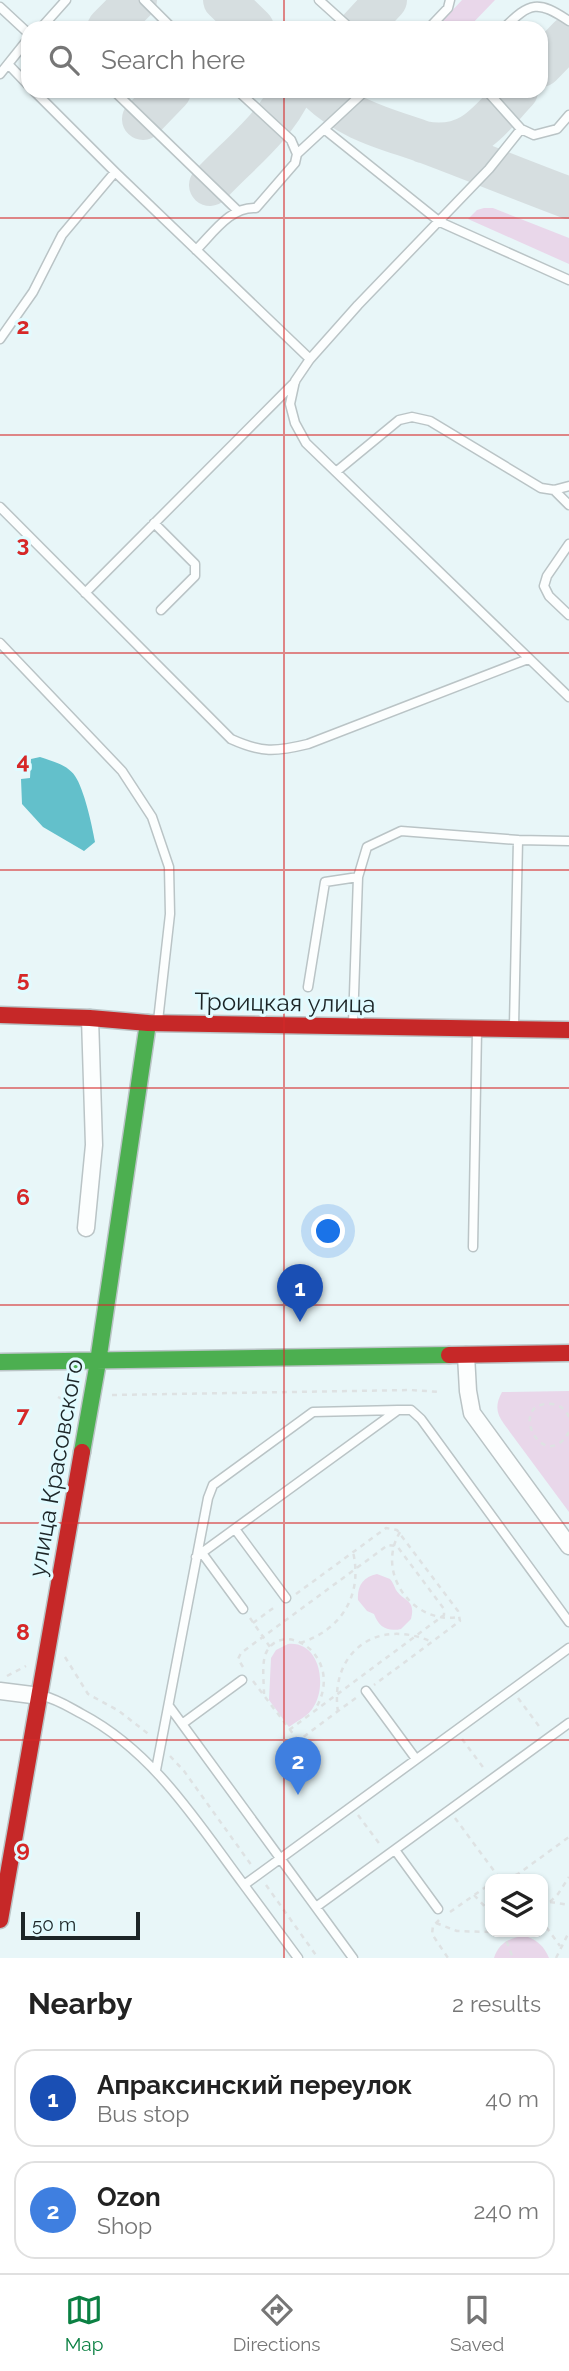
<!DOCTYPE html>
<html lang="en">
<head>
<meta charset="utf-8">
<style>
  body { margin:0; font-family:Raleway,sans-serif; background:#f2f2f2; color:#222 }
  .controls { position:absolute; right:21px; bottom:21px; display:grid; overflow:hidden; border-radius:14px; box-shadow:0 2px 5px #0004 }
  .controls button { width:63px; height:63px; display:grid; place-items:center; padding:0; border:0; border-bottom:2px solid #e0e0e0; background:#fff; color:#222; font:35px sans-serif }
  .scale { position:absolute; left:21px; bottom:18px; width:119px; box-sizing:border-box; padding-left:7px; border:4px solid #1c2527; border-top:0; font-size:19px; line-height:24px; white-space:nowrap; color:#1c2527; -webkit-text-stroke:5px #e1fbff; paint-order:stroke }
  .you { position:absolute; left:329px; top:1232px; width:24px; height:24px; margin:-18px; border:5px solid #fff; border-radius:50%; background:#1a73e8; box-shadow:0 0 0 10px #1a73e833 }
  .badge { display:grid; place-items:center; width:46px; height:46px; border-radius:50%; background:#0b8043; color:#fff; font-size:23px; font-weight:700 }
  .pin { position:absolute; translate:-50% -58px; filter:drop-shadow(0 2px 4px #0008) }
  .pin::after { content:''; position:absolute; top:37px; width:24px; height:21px; background:inherit; clip-path:polygon(0 0,100% 0,50% 100%) }
  .list { margin:0; padding:0; list-style:none }
  h2 { display:flex; justify-content:space-between; align-items:center; height:91px; margin:0; padding:0 28px; font-size:30px }
  h2 small { font-size:23px; font-weight:400; color:#767676 }
  .list li { display:grid; grid-template-columns:46px 1fr auto; gap:21px; align-items:center; box-sizing:border-box; height:98px; margin:0 14px 14px; padding:0 14px; border:2px solid #e0e0e0; border-radius:21px }
  .list b { display:block; font-size:26px; white-space:nowrap }
  .list p { margin:0; font-size:23px; white-space:nowrap; color:#767676 }
  .list em { font-size:23px; font-style:normal; color:#767676 }
  .icon { flex:none; width:38px; height:38px; fill:none; stroke:currentColor; stroke-width:2; stroke-linecap:round; stroke-linejoin:round }
  .map { position:relative; flex:none; width:569px; height:1958px; overflow:hidden }
  .search { position:absolute; background:#fff; box-shadow:0 2px 5px #0004; left:21px; right:21px; top:21px; height:77px; display:flex; align-items:center; gap:18px; box-sizing:border-box; padding:0 24px; border-radius:21px; color:#767676; font-size:26px }
  .sheet { height:315px; background:#fff }
  nav { display:flex; justify-content:space-around; align-items:center; box-sizing:border-box; height:98px; border-top:2px solid #e0e0e0; background:#fff; font-size:19px; color:#767676 }
  nav a { display:grid; justify-items:center; gap:4px }
  nav .on { color:#0b8043 }
  .map>svg:first-child { display:block }
</style>
</head>
<body>
<div class="map">
<svg width="569" height="1958" viewBox="0 0 569 1958">
  <rect width="100%" height="100%" fill="#e8f6f8"/>
  <path fill="#e9d7ea" d="M462,0h33l-27,28h-32z
    M484,208h9l76,30v26l-101,-45 9,-9z
    M569,1391v121l-65,-88c-8,-11 -9,-19 -2,-32z
    M377,1574l13,5c3,3 4,7 6,11 8,12 20,9 15,29l-10,10c-14,3 -22,-2 -27,-15l-7,-3 -9,-11c-1,-14 5,-23 19,-26z
    M288,1644c32,-3 39,41 26,62 -5,10 -17,15 -25,21l-20,-27 2,-42 5,-8z
    M526,1936c12,5 18,10 23,22h-55c5,-16 17,-21 32,-22z"/>
  <path fill="#63c0cb" d="M40,757c12,4 28,8 35,19 9,13 17,49 20,66l-11,9 -41,-24 -21,-23 -1,-25 9,-1 1,-19z"/>
  <g fill="none" stroke-linecap="round" stroke-linejoin="round">
    <path stroke="#d6dee0" stroke-width="42" d="M224,0l29,28
      M108,28l28,-28
      M360,28l26,-28
      M541,66l28,-29
      M319,91c32,30 65,37 105,51 48,18 97,38 145,56
      M143,119l27,-28
      M423,142c47,9 65,-20 94,-51
      M210,185c26,-28 66,-59 81,-94"/>
    <g stroke="#bac4c6" stroke-width="11">
      <path id="lane" d="M144,0l28,28
        M319,0l31,28
        M0,7l28,26
        M41,28l25,-28
        M429,28l19,-20 2,-8
        M504,28c26,-26 34,-28 65,-7
        M8,64l20,21
        M0,74l28,-35
        M34,91l81,81 195,187
        M114,91l123,119
        M487,91l34,38 13,6 23,-6 12,-14
        M324,129l116,93 129,58
        M521,129l-32,40 -131,136 -48,54 -15,22 -5,23 5,19 11,20 263,254
        M297,154l68,-63
        M196,250c17,-17 35,-44 60,-42l39,-45 2,-9 -6,-14 -53,-49
        M0,339l33,-47 29,-57 53,-63
        M337,471l62,-51 13,-3 18,4 111,67 13,2 15,-4
        M554,490l15,15
        M0,507l231,232c31,14 44,13 77,5l220,-85
        M154,523l41,41v12l-34,34
        M569,544l-22,32 -3,10 5,10 20,19
        M85,593l210,-211
        M0,643l122,128 30,46 17,50 1,47 -12,107
        M518,840l51,1
        M308,987l17,-105 33,-5
        M353,1024l5,-147 9,-30 34,-16 117,9 -4,186
        M473,1247l4,-216
        M235,1529l51,69
        M202,1553l41,56
        M196,1557l202,-147h13l10,9 148,203
        M366,1691l50,68
        M43,1696c14,3 26,11 39,18 72,38 115,108 162,171
        M169,1706l184,252
        M182,1724l60,-44
        M156,1770l52,-272 5,-13 100,-73 85,-2
        M395,1850l43,59
        M316,1907l253,-184
        M298,1958l-54,-73 325,-237"/>
    </g>
    <g stroke="#bac4c6" stroke-width="19">
      <path id="street" d="M86,1228l8,-83 -4,-127
        M466,1355l2,36 4,22 97,133
        M0,1691l40,5"/>
    </g>
    <g stroke="#bac4c6" stroke-width="19">
      <path id="fast" d="M0,1362l449,-7
        M82,1452l16,-90 50,-339"/>
    </g>
    <g stroke="#bac4c6" stroke-width="19">
      <path id="jam" d="M0,1015l90,3 58,5 421,7
        M449,1355l120,-2
        M0,1920l82,-468"/>
    </g>
    <path stroke="#dee2e3" stroke-width="2.5" stroke-dasharray="5 5" stroke-linecap="butt" d="M112,1395l298,-5 31,2
      M58,1397l12,6
      M569,1417c-3,-7 -9,-12 -17,-13 -47,-4 -9,73 17,28
      M400,1532c-25,41 13,93 59,85
      M296,1594l90,-66 11,2 61,81 2,10 -86,64
      M250,1618l20,29
      M253,1623l23,-17
      M300,1643c42,-13 63,-49 53,-91
      M65,1657l23,37 31,17 32,25
      M243,1667l-5,-8 3,-6 147,-108 9,1 47,63v6l-155,115
      M7,1676l19,-10
      M253,1681l44,58 5,-1 55,-41
      M264,1694c0,-12 -3,-33 3,-43 18,-32 78,6 49,57
      M518,1698l23,31
      M338,1712c-9,-60 39,-95 94,-70
      M462,1739l23,31
      M170,1756l14,15 68,95
      M358,1815l23,31
      M455,1818l45,61
      M506,1879l12,-5 51,-37
      M266,1885l52,73
      M474,1895l16,17
      M550,1902l19,3
      M545,1907l2,21 13,18
      M543,1909l15,-15 11,-17
      M450,1912l40,-28
      M439,1920l-6,6 -1,8 16,24
      M436,1923l21,8 33,1
      M503,1932l10,26
      M556,1958l13,-26"/>
    <use href="#lane" stroke="#fcfefe" stroke-width="8"/>
    <use href="#street" stroke="#fcfefe" stroke-width="16"/>
    <use href="#fast" stroke="#4caf50" stroke-width="16"/>
    <use href="#jam" stroke="#c62828" stroke-width="16"/>
  </g>
  <path fill="none" stroke="#d62828" stroke-width="2" stroke-opacity="0.55" d="M284,0v28M284,91v1867M0,218h569M0,435h569M0,653h569M0,870h569M0,1088h569M0,1305h569M0,1523h569M0,1740h569"/>
  <g text-anchor="middle" stroke-width="6" stroke-linejoin="round" paint-order="stroke">
    <g font-size="24" fill="#1c2527" stroke="#e1fbff">
      <text transform="translate(285 1003) rotate(1)" y="8">Троицкая улица</text>
      <text transform="translate(56 1468) rotate(-80)" y="8">улица Красовского</text>
    </g>
  </g>
  <g font-size="23" text-anchor="middle" font-weight="bold" fill="#d62828" stroke="#e1fbff" stroke-width="6" stroke-linejoin="round" paint-order="stroke">
    <text x="23" y="334">2</text>
    <text x="23" y="552">3</text>
    <text x="23" y="769">4</text>
    <text x="23" y="987">5</text>
    <text x="23" y="1205">6</text>
    <text x="23" y="1422">7</text>
    <text x="23" y="1640">8</text>
    <text x="23" y="1857">9</text>
  </g>
</svg>
<div class="controls">
<button><svg class="icon" aria-label="layers" viewBox="0 0 24 24"><path d="M12 4l9 5-9 5-9-5zM3 14l9 5 9-5"/></svg></button>
</div>
<div class="scale">50 m</div>
<div class="you"></div>
<div class="pin badge" style="left:300px;top:1322px;background:#1a4fb4">1</div>
<div class="pin badge" style="left:298px;top:1795px;background:#3f7fe0">2</div>
<div class="search"><svg class="icon" aria-label="search" viewBox="0 0 24 24"><circle cx="10" cy="10" r="6"/><path d="M15 15l6 6"/></svg>Search here</div>
</div>
<section class="sheet">
<h2>Nearby<small>2 results</small></h2>
<ul class="list">
<li><span class="badge" style="background:#1a4fb4">1</span><div><b>Апраксинский переулок</b><p>Bus stop</p></div><em>40 m</em></li>
<li><span class="badge" style="background:#3f7fe0">2</span><div><b>Ozon</b><p>Shop</p></div><em>240 m</em></li>
</ul>
</section>
<nav>
<a class="on"><svg class="icon" aria-label="map" viewBox="0 0 24 24"><path d="M3 6l6-2 6 2 6-2v14l-6 2-6-2-6 2zM9 4v14M15 6v14"/></svg>Map</a>
<a><svg class="icon" aria-label="directions" viewBox="0 0 24 24"><path d="M12 3l9 9-9 9-9-9zM9 14v-3h6M13 9l2 2-2 2"/></svg>Directions</a>
<a><svg class="icon" aria-label="saved" viewBox="0 0 24 24"><path d="M7 4h10v16l-5-4-5 4z"/></svg>Saved</a>
</nav>
</body>
</html>
